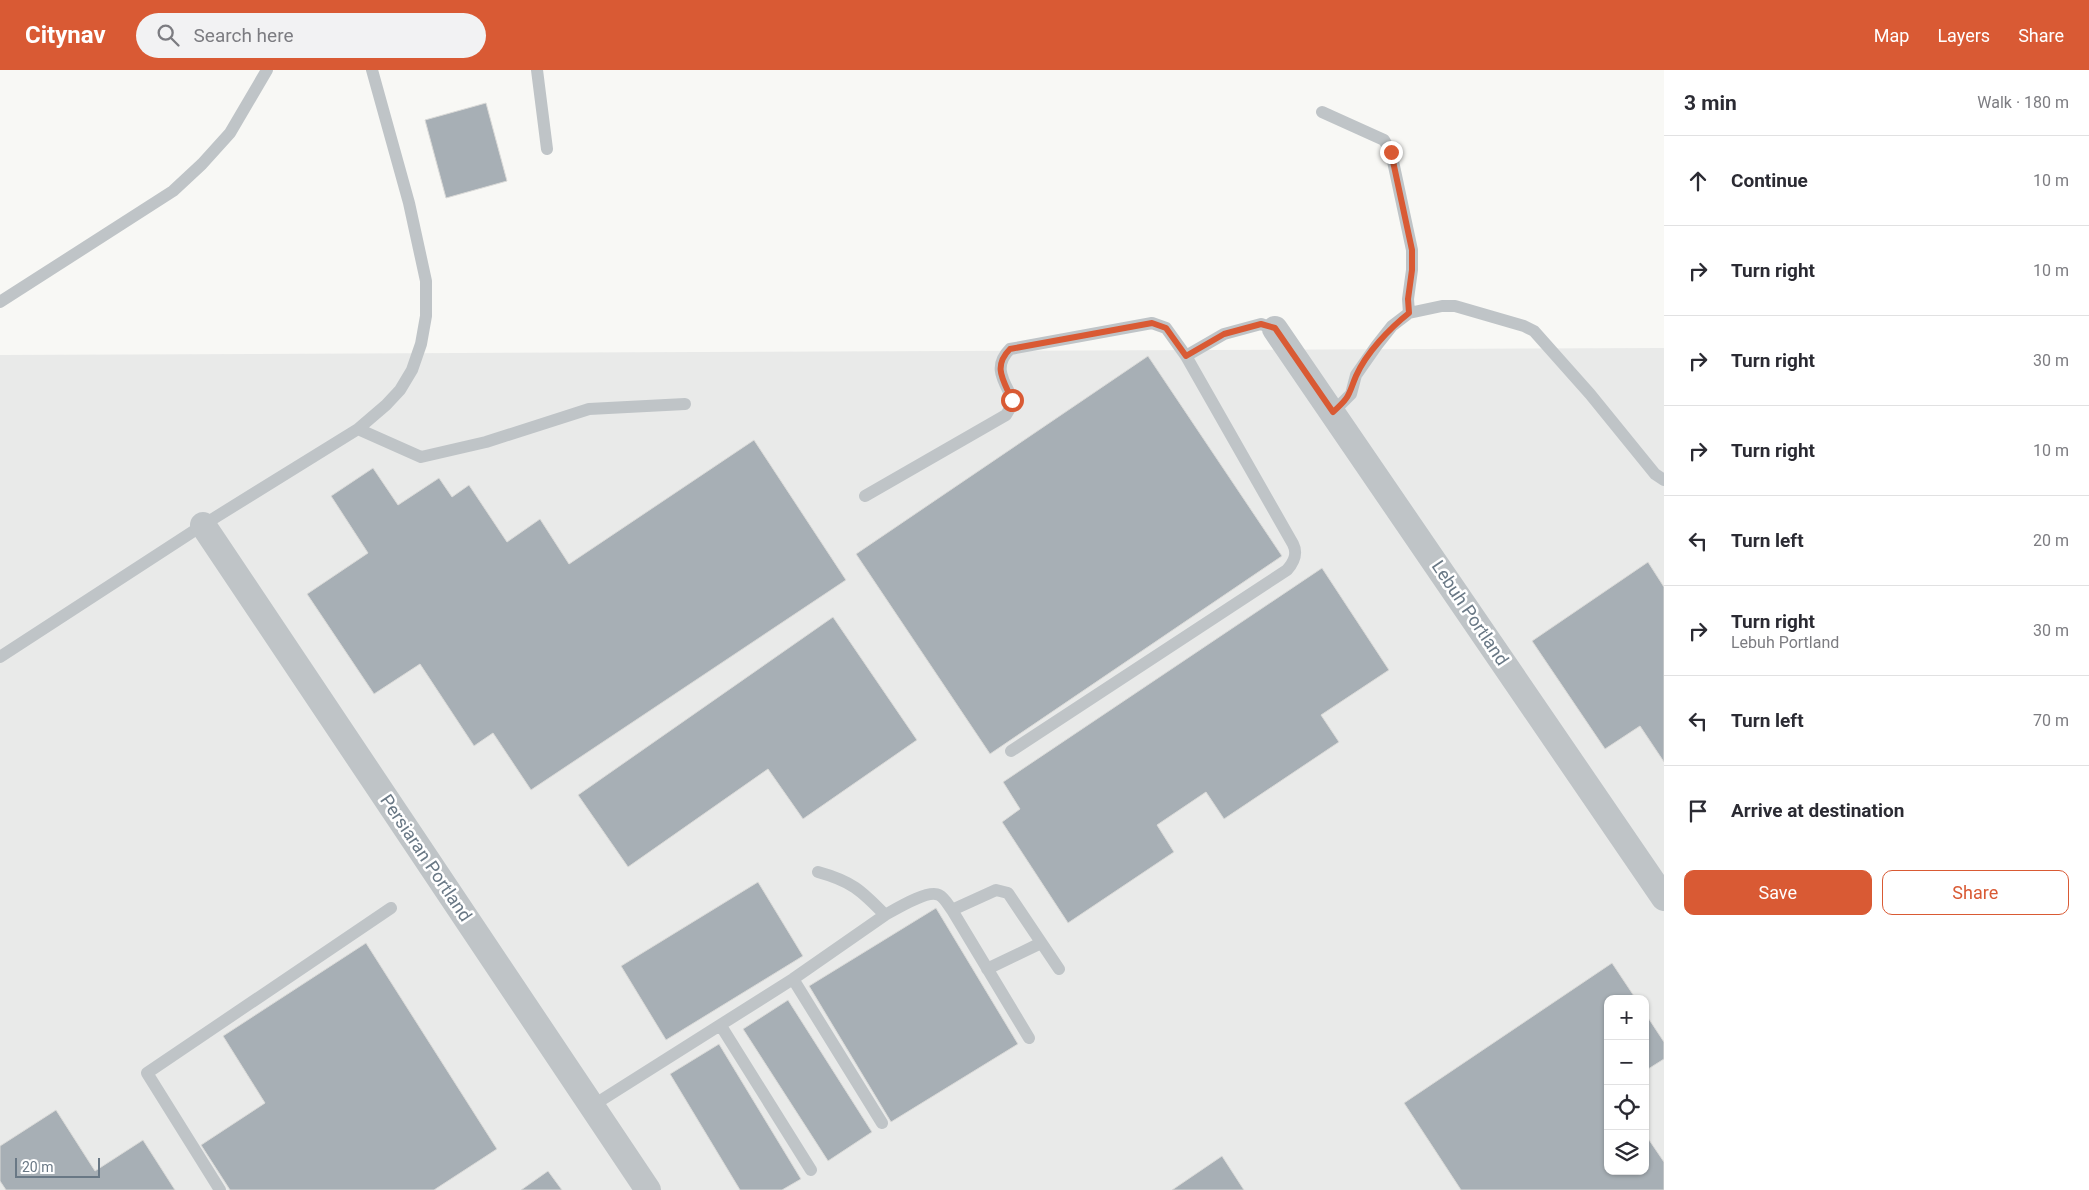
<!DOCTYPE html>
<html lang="en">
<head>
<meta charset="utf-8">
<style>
  body { margin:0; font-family:Roboto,sans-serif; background:#f2f2f3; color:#2b2b33 }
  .controls { position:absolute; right:15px; bottom:15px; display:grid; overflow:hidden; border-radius:10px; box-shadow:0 1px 4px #0004 }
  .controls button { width:45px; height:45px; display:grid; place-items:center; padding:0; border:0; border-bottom:1px solid #e1e1e2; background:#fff; color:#2b2b33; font:25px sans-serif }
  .scale { position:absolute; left:15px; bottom:12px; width:85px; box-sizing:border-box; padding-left:5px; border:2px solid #697885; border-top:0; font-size:14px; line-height:18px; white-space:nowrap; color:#697885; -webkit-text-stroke:4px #fff; paint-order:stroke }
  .stop { position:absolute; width:15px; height:15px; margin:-11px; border:4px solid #d95a34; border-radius:50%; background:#fff }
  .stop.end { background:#d95a34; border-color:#fff; box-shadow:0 1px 5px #0008 }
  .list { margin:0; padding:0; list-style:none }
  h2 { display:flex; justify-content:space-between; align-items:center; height:65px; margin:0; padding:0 20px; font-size:21px }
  h2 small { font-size:16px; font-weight:400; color:#7c7c81 }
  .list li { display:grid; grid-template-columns:32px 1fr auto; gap:15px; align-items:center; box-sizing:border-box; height:90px; padding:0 20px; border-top:1px solid #e1e1e2 }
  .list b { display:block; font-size:19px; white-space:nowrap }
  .list p { margin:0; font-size:16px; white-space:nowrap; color:#7c7c81 }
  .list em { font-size:16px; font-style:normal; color:#7c7c81 }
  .actions { display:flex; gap:10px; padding:15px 20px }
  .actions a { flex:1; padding:11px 0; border:1px solid #d95a34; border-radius:10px; text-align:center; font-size:18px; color:#d95a34 }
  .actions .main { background:#d95a34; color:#fff }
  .icon { flex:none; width:28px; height:28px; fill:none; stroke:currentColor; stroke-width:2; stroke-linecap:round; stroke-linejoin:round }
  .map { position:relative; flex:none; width:1664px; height:1120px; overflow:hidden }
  header { display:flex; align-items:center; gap:30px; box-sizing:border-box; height:70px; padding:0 25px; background:#d95a34; color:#fff }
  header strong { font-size:24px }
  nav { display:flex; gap:28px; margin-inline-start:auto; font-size:18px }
  .search { width:350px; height:45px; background:#f2f2f3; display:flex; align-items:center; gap:12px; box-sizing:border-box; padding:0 18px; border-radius:28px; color:#7c7c81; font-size:19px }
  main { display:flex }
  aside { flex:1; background:#fff }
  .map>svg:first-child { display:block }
</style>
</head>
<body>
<header>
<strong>Citynav</strong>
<div class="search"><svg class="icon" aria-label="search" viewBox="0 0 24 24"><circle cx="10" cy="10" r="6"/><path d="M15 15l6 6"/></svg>Search here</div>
<nav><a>Map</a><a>Layers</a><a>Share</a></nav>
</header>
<main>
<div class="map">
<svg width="1664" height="1120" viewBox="0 0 1664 1120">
  <rect width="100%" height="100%" fill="#f8f8f5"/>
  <path fill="#e9eae9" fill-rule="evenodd" d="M1664,278v842h-1664v-835zM1608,929h37v172h-37z"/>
  <path fill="#a7afb5" stroke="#dadad8" d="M486,33l21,78 -61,17 -21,-78z
    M1148,286l134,200 -292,198 -134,-200z
    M754,370l92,140 -315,210 -38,-57 -19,13 -54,-82 -46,30 -67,-100 61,-41 -37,-57 42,-28 25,37 41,-27 13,19 17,-12 38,57 33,-23 29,45z
    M1648,492l16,25v175l-24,-36 -35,23 -73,-108z
    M1322,498l67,102 -68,45 18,27 -115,77 -18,-27 -49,33 17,27 -106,71 -66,-101 18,-13 -17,-27z
    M833,547l84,123 -114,79 -35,-50 -140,98 -50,-72z
    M758,812l45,74 -137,84 -45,-74z
    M936,838l82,136 -127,78 -82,-136z
    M366,873l131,206 -63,41h-204l-29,-45 64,-42 -42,-67z
    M1612,893l24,36h-28v172h37v-37l19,28v28h-203l-57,-87z
    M788,930l84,132 -44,29 -85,-132z
    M1645,943l19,29v17l-19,12z
    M719,974l82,135 -19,11h-42l-70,-116z
    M56,1040l39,61 48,-31 32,50h-169l-6,-9v-35z
    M1222,1086l22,34h-72z
    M548,1101l14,19h-41z"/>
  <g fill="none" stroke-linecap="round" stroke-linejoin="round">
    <path stroke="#bfc4c7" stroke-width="12" d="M537,0l10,79
      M1322,42l62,28 7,12 21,98v20l-4,29 1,14
      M0,232l173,-111 29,-27 28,-31 37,-63
      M1333,342l18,-18 5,-19 21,-30 15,-19 17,-13 33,-7h13l69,20 10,5 56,63 65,80 9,6
      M358,359l63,28 65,-15 103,-33 96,-5
      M865,426l141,-81 6,-10 1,-5c-9,-19 -21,-33 -3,-51l142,-26 14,5 20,28 38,-22 37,-10 14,5
      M0,587l203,-132 155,-96 28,-24 14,-15 12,-20 9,-26 5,-28v-35l-17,-78 -37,-133
      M1011,681l276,-181c7,-8 11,-16 6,-26l-107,-188
      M818,802c33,9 43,18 67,43 11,-6 43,-26 54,-20 6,3 9,10 13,15l77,128
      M952,840l44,-20 12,3 51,76
      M987,899l54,-26
      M793,909l89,144
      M721,956l90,144
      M592,1036l201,-127 92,-64
      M220,1120l-73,-117 244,-165"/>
    <path stroke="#bfc4c7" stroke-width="26" d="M1275,259l389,569
      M203,455l445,665"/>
  </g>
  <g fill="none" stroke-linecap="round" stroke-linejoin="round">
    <path stroke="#d95a34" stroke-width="6" d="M1012,330c-8,-19 -20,-33 -2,-51l142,-26 14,5 20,28 38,-22 37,-10 14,4 58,84c18,-16 15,-17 23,-36 10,-23 34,-48 53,-63l-1,-14 4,-29v-20l-21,-98"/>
  </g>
  <g text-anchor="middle" stroke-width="5" stroke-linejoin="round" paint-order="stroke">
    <g font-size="18" fill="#697885" stroke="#fff">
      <text transform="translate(1470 543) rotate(56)" y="6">Lebuh Portland</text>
      <text transform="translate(426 788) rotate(56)" y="6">Persiaran Portland</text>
    </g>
  </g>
</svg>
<div class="controls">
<button>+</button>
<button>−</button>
<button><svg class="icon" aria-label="locate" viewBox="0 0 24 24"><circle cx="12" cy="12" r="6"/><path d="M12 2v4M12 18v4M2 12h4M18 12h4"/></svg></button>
<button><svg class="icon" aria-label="layers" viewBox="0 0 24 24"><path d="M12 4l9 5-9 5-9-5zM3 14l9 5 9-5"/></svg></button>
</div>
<div class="scale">20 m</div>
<div class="stop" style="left:1012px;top:330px"></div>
<div class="stop end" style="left:1391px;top:82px"></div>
</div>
<aside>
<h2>3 min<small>Walk · 180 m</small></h2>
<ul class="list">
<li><svg class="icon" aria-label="ahead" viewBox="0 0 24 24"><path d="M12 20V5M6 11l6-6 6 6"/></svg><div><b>Continue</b></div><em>10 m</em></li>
<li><svg class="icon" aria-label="right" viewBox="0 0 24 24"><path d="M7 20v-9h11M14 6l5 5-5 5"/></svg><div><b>Turn right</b></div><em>10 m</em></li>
<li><svg class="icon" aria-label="right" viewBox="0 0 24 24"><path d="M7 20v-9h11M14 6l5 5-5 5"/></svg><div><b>Turn right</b></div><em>30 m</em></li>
<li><svg class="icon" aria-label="right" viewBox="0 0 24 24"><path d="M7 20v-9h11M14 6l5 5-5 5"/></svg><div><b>Turn right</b></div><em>10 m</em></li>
<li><svg class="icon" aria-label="left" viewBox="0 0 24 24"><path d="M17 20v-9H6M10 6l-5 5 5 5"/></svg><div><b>Turn left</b></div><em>20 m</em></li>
<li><svg class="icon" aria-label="right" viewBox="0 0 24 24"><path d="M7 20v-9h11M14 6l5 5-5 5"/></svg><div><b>Turn right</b><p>Lebuh Portland</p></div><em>30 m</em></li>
<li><svg class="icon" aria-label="left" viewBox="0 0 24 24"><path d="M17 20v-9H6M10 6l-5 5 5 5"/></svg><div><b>Turn left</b></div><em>70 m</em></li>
<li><svg class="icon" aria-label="arrive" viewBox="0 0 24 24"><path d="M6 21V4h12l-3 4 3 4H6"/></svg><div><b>Arrive at destination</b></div></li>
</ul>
<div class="actions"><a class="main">Save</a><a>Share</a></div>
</aside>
</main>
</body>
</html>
